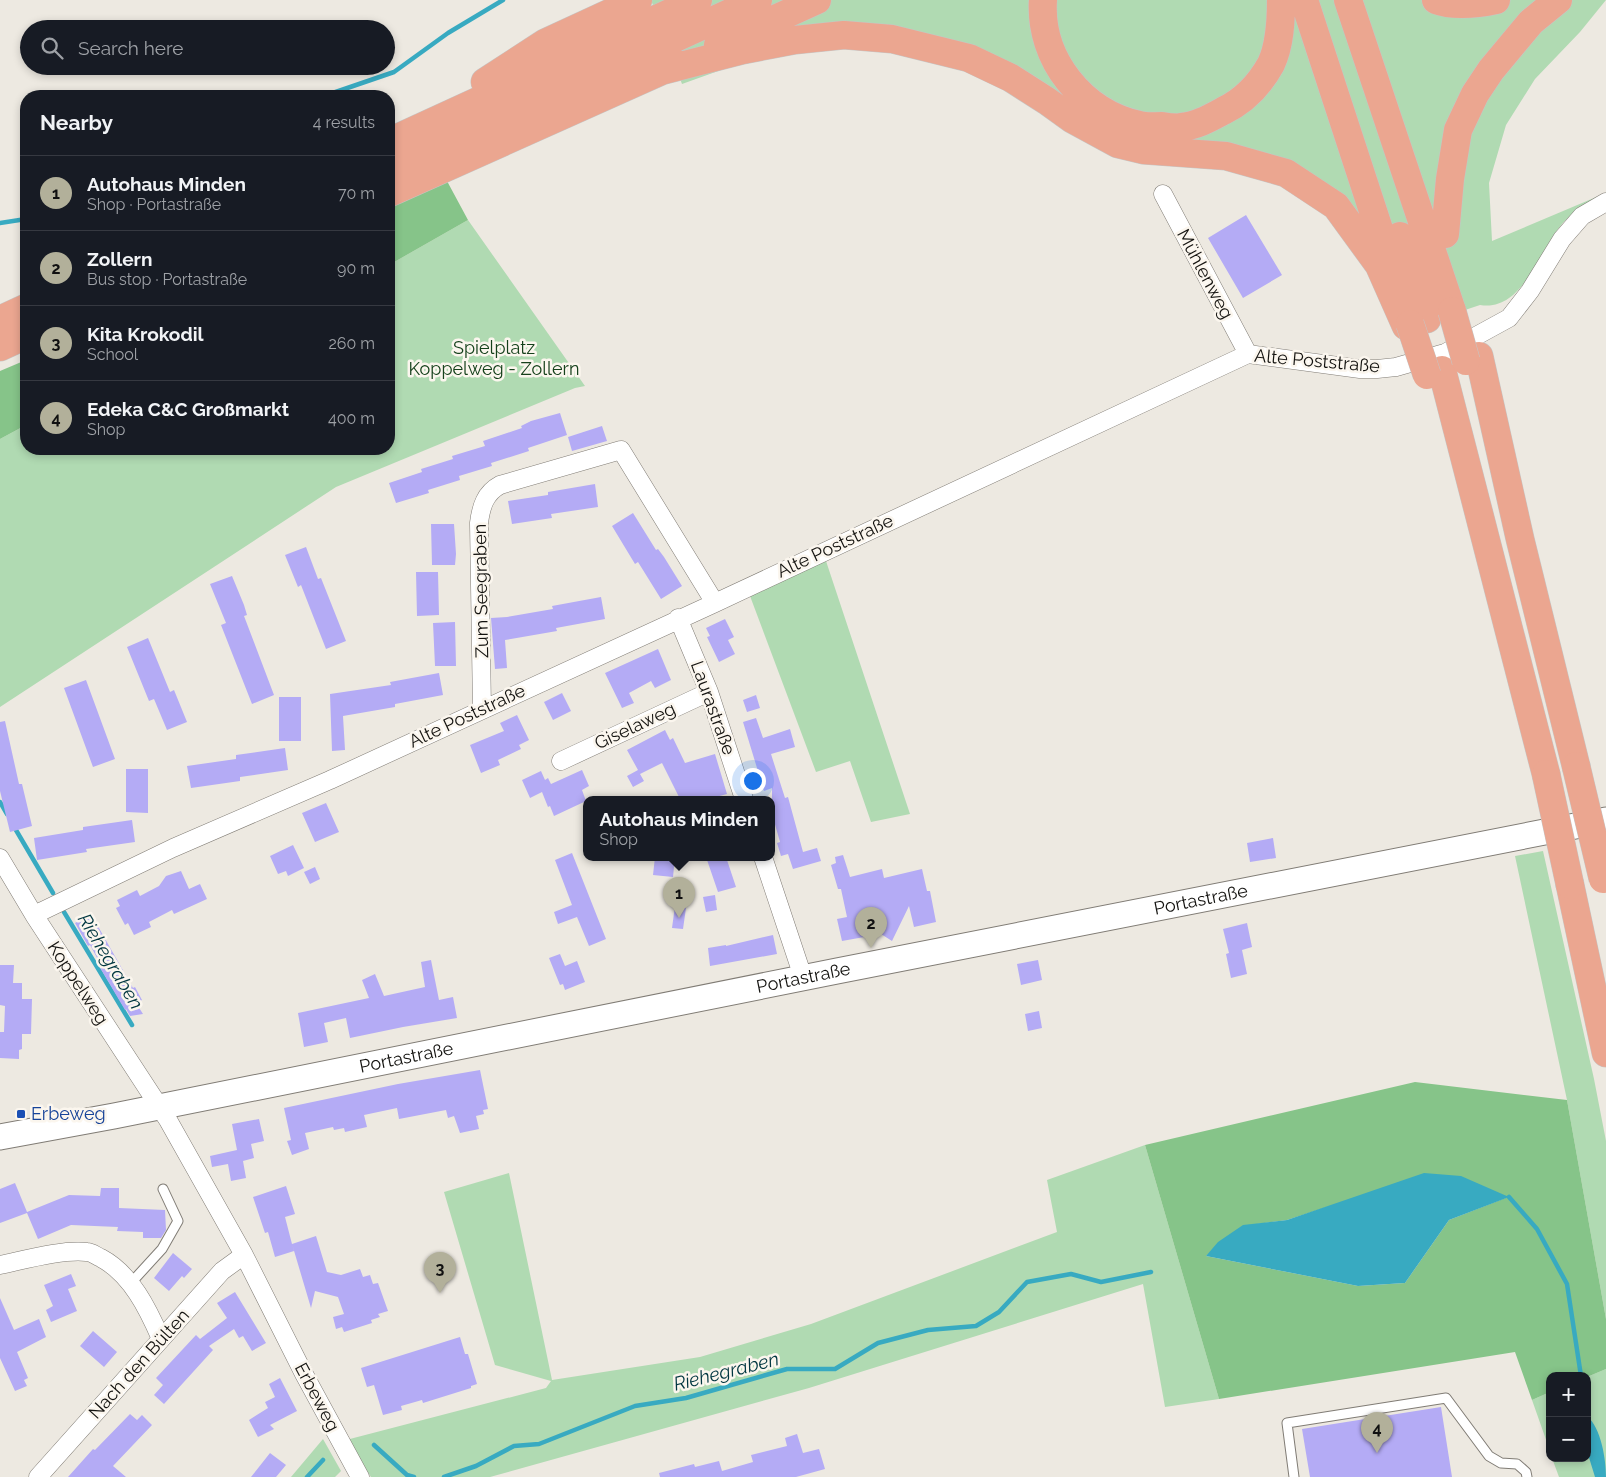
<!DOCTYPE html>
<html lang="en">
<head>
<meta charset="utf-8">
<style>
  body { margin:0; font-family:Raleway,sans-serif; background:#20242c; color:#f1f3f6 }
  .controls { position:absolute; right:15px; bottom:15px; display:grid; overflow:hidden; border-radius:10px; box-shadow:0 2px 8px #0003 }
  .controls button { width:45px; height:45px; display:grid; place-items:center; padding:0; border:0; border-bottom:1px solid #363941; background:#171b24; color:#f1f3f6; font:25px sans-serif }
  .you { position:absolute; left:752px; top:780px; width:18px; height:18px; margin:-12px; border:4px solid #fff; border-radius:50%; background:#1a73e8; box-shadow:0 0 0 8px #1a73e833 }
  .badge { display:grid; place-items:center; width:32px; height:32px; border-radius:50%; background:#b2b09a; color:#111; font-size:16px; font-weight:700 }
  .pin { position:absolute; translate:-50% -41px; filter:drop-shadow(0 1px 2px #0008) }
  .pin::after { content:''; position:absolute; top:26px; width:18px; height:15px; background:inherit; clip-path:polygon(0 0,100% 0,50% 100%) }
  .popup { position:absolute; left:583px; top:796px; width:192px; height:65px; box-sizing:border-box; display:grid; place-content:center; border-radius:10px; background:#171b24; filter:drop-shadow(0 1px 4px #0005); font-size:16px; white-space:nowrap; color:#9ea1a6 }
  .popup b { font-size:19px; color:#f1f3f6 }
  .popup::after { content:''; position:absolute; left:50%; top:100%; margin-left:-10px; border:10px solid transparent; border-top-color:#171b24 }
  .list { margin:0; padding:0; list-style:none }
  h2 { display:flex; justify-content:space-between; align-items:center; height:65px; margin:0; padding:0 20px; font-size:21px }
  h2 small { font-size:16px; font-weight:400; color:#9ea1a6 }
  .list li { display:grid; grid-template-columns:32px 1fr auto; gap:15px; align-items:center; box-sizing:border-box; height:75px; padding:0 20px; border-top:1px solid #363941 }
  .list b { display:block; font-size:19px; white-space:nowrap }
  .list p { margin:0; font-size:16px; white-space:nowrap; color:#9ea1a6 }
  .list em { font-size:16px; font-style:normal; color:#9ea1a6 }
  .icon { flex:none; width:28px; height:28px; fill:none; stroke:currentColor; stroke-width:2; stroke-linecap:round; stroke-linejoin:round }
  .map { position:relative; flex:none; width:1606px; height:1477px; overflow:hidden }
  .search { position:absolute; background:#171b24; box-shadow:0 2px 8px #0003; left:20px; top:20px; width:375px; height:55px; display:flex; align-items:center; gap:12px; box-sizing:border-box; padding:0 18px; border-radius:28px; color:#9ea1a6; font-size:19px }
  .panel { position:absolute; background:#171b24; box-shadow:0 2px 8px #0003; left:20px; top:90px; width:375px; height:365px; border-radius:20px }
  .map>svg:first-child { display:block }
</style>
</head>
<body>
<div class="map">
<svg width="1606" height="1477" viewBox="0 0 1606 1477">
  <rect width="100%" height="100%" fill="#ede9e1"/>
  <path fill="#b0dab2" d="M651,0h955l-26,32 -45,47 -29,46 -17,58 3,58 109,-46c-16,10 -31,18 -43,34 -20,26 -37,83 -78,76l-84,28 -36,-78 -29,-38 -57,-37 -46,-12 -44,-1 -53,-6 -129,-76 -51,-21 -96,-19 -95,11 -78,28z
    M468,220l117,166 -10,2 -239,99 -336,220v-268l26,-14v24h363v-184z
    M825,558l85,256 -39,8 -21,-61 -34,11 -66,-176z
    M1543,851l51,228 12,62v178l-39,-219 -52,-244z
    M1145,1145l74,254 -54,8 -22,-123 -334,104 -319,89h-119l-25,-37 200,-52 5,-7 -56,-16 -51,-173 65,-19 43,207 148,-23 111,-33 246,-92 -10,-52z
    M1606,1369v108h-47l-7,-19h35v-81z
    M1550,1392v59l-18,-51z
    M323,1439l18,32 -6,6h-44z"/>
  <path fill="#86c489" fill-rule="evenodd" d="M447,181l21,39 -79,45v-59z
    M26,360v65l-26,14v-68z
    M1415,1082l152,18 39,219v50l-19,8 -37,-1v16l-18,8 -17,-48 -296,47 -74,-254zM1361,1196l147,1 -59,23 -44,63 -47,3 -152,-30 37,-30 44,-6z"/>
  <path fill="#38aac1" d="M1424,1173l37,3 48,21 -60,23 -44,63 -47,3 -152,-30 12,-14 25,-17 44,-5z
    M1587,1416c14,12 19,43 19,61h-11l-8,-26z"/>
  <g fill="none" stroke-linecap="round" stroke-linejoin="round">
    <path stroke="#38aac1" stroke-width="4.5" d="M324,96l70,-24 54,-39 55,-33
      M0,223l26,-4
      M0,802l7,12
      M13,825l40,68
      M64,912l68,113
      M1509,1197l28,32 30,55 14,92
      M374,1445l33,30 7,2
      M307,1477l16,-17
      M444,1477l32,-11 38,-20 25,-2 96,-38 51,-8 101,-29h48l43,-26 50,-13 48,-4 23,-14 28,-30 44,-8 30,8 50,-10"/>
  </g>
  <path fill="#b4abf5" d="M1246,215l36,60 -39,23 -35,-60z
    M560,413l7,22 -39,13 1,3 -38,12 1,3 -33,10 1,4 -32,10 1,3 -33,10 -7,-20 33,-11 -1,-3 32,-10 -1,-3 33,-10 -2,-5 39,-13 -1,-2 10,-5z
    M602,426l5,15 -35,10 -4,-14z
    M595,484l3,23 -47,7 1,4 -40,6 -4,-23 40,-6v-3z
    M633,513l23,37 2,-1 6,8 18,29 -21,13 -23,-37 -3,2 -23,-38z
    M431,524h23l2,30 -1,11h-23z
    M306,547l12,32 3,-1 25,63 -20,8 -25,-64 -3,2 -13,-32z
    M416,572h22l1,43 -22,1z
    M232,576l12,29 3,10 -3,1 30,79 -22,9 -31,-79 5,-2 -16,-39z
    M601,597l4,22 -49,9 1,3 -52,9 2,28 -12,1 -4,-51 16,-1 46,-8 -1,-3z
    M725,619l9,18 -6,3 7,14 -16,8 -12,-25 3,-1 -4,-8z
    M455,622l1,44h-21l-2,-43z
    M148,638l22,54 4,-2 13,32 -20,8 -13,-31 -5,2 -22,-54z
    M658,649l13,31 -16,8 -4,-7 -22,12 5,10 -12,5 -17,-35z
    M439,673l4,22 -48,9v3l-52,9 2,34 -13,1 -2,-57 61,-9 -1,-3z
    M86,680l29,79 -22,8 -29,-79z
    M562,693l9,18 -18,9 -9,-18z
    M756,695l4,13 -13,4 -4,-12z
    M279,697h22v44h-22z
    M517,715l12,25 -10,5 2,4 -23,11 2,5 -19,8 -11,-28 34,-14 -4,-8z
    M756,718l7,20 27,-9 5,18 -24,7 14,44 3,-1 15,55 14,-4 4,13 -28,8 -5,-15 -7,2 -4,-13 3,-1 -8,-28v-26l-8,3 -21,-69z
    M5,721l14,63h3l10,42 -22,6 -10,-41v-69z
    M665,730l5,10 3,-2 12,25 30,-9 12,40 -19,5h-28l-18,-36 -22,11 4,7 -11,6 -6,-11 11,-6 -11,-20z
    M285,748l3,22 -48,7v4l-49,7 -4,-22 49,-7v-4z
    M126,769h22v44l-22,-1z
    M582,770l7,16 -7,4 4,11 -32,15 -4,-10 -2,1 -6,-15 -12,6 -8,-18 19,-9 4,9 3,-2 3,6z
    M326,803l13,29 -24,10 -13,-29z
    M132,820l3,22 -49,7 1,3 -50,8 -3,-22 49,-8v-3z
    M1273,838l3,20 -26,4 -3,-19z
    M293,845l11,23 -16,8 -2,-5 -8,3 -8,-18z
    M572,853l34,86 -17,7 -12,-29 -19,7 -4,-12 18,-7 -17,-45z
    M843,855l7,22 32,-8 2,9 38,-9 5,22h3l6,31 -22,5 -5,-21 -17,35 -11,-7 -39,7 -5,-22 10,-2 -6,-28h-3l-7,-24 5,-2 -1,-6z
    M655,857h20l-2,20 -20,-2z
    M706,857h20l10,30 -18,5z
    M315,867l5,12 -10,5 -6,-12z
    M181,871l8,18 11,-5 7,15 -33,15 -2,-4 -23,12 2,5 -17,8 -6,-12 -3,2 -9,-17 4,-2 -3,-6 20,-10 3,6 19,-10 7,-10z
    M715,895l2,15 -11,2 -3,-15z
    M675,906l11,2 -3,21 -11,-1z
    M91,914l42,74 2,-1 7,13 -6,3 7,11 -13,2 -4,-7 -1,1 -26,-44 2,-1 -11,-20 -2,1 -13,-23z
    M1247,923l5,24 -10,3 5,24 -16,4 -5,-24 3,-1 -6,-24z
    M773,935l4,19 -67,12 -2,-18 18,-3v1z
    M560,954l5,12 12,-5 8,21 -20,8 -2,-6 -3,1 -11,-27z
    M431,960l8,40 14,-3 4,21 -54,9 -53,11 -4,-20 -22,5 4,19 -24,5 -6,-34 71,-15 -7,-18 13,-6 9,22 41,-9 -4,-25z
    M1038,960l4,20 -21,5 -4,-21z
    M0,965h14l-1,18h9v16h10l-1,35h-9v15l-3,1v9l-19,-1v-26h4l1,-26 -5,-1z
    M1039,1011l3,17 -14,3 -3,-17z
    M480,1070l8,39 -5,1 1,4 -8,2 3,13 -19,4 -6,-17 -6,2 -2,-8 -47,9 -2,-11 -33,7 3,12 -22,5 -1,-4 -10,2 -1,-3 -28,6 4,16 -17,6 -5,-14 4,-1 -7,-32 114,-24z
    M259,1119l5,22 -13,3 3,14 -11,3 3,17 -15,3 -3,-17 -16,3 -2,-11 27,-6 -5,-26z
    M15,1183l12,29 42,-17 31,1 1,-8h18v20l46,2 1,20 -5,8h-18v-6l-26,-1 1,-4 -47,-2 -33,14 -11,-26 -27,10v-34z
    M286,1186l9,28 -10,3 7,27 24,-8 11,36 14,3 19,-6 3,8 7,-2 3,9 5,-1 10,28 -10,3 2,3 -9,3 1,3 -28,9 -2,-5 -6,2 -3,-12 11,-3 -6,-17 -23,-6 -4,17 -19,-64 2,7 -19,6 -7,-25 -3,1 -12,-36z
    M173,1253l19,16 -8,9 -2,-2 -13,15 -15,-13z
    M71,1274l5,12 -8,3 9,22 -26,11 -5,-12 7,-4 -9,-21z
    M235,1292l31,51 -14,8 -9,-15 -4,2 -5,-9 -25,17 4,4 -49,54 -10,-9 9,-10 -7,-7 40,-43 4,4 27,-21 -10,-15z
    M0,1298l14,32 25,-11 7,18 -29,15 11,26 -4,2 3,6 -12,5 -15,-33z
    M93,1331l24,21 -13,15 -24,-21z
    M460,1337l5,17h3l9,30 -6,2v2l-48,15 -1,-3 -21,6 1,4 -19,5 -9,-30 -7,2 -6,-19z
    M280,1378l17,33 -27,14 4,4 -16,8 -9,-17 19,-12 -3,-6 10,-5 -6,-13z
    M1441,1407l11,70h-142l-8,-48z
    M130,1414l7,6 5,-5 10,10 -39,41 13,11h-58l25,-28 2,1z
    M797,1434l6,19 16,-4 6,20 -29,8h-136l-1,-4 35,-9 1,3 24,-6 3,10 31,-9 -2,-7 36,-9 -2,-8z
    M270,1453l16,12 -10,12h-25z"/>
  <g fill="none" stroke-linecap="round" stroke-linejoin="round">
    <g stroke="#807c75" stroke-width="11">
      <path id="service" d="M130,1284l32,-35 16,-28 -15,-32
        M1294,1477l-7,-54 159,-25 43,58 12,7 16,1 9,8 1,5"/>
    </g>
    <g stroke="#807c75" stroke-width="19">
      <path id="minor" d="M1163,194l85,160
        M678,618l31,74 35,107
        M482,709l-3,-186c2,-16 6,-30 21,-38l121,-35 94,153
        M561,761l148,-69
        M763,857l40,120
        M0,858l34,57 134,205 76,135 60,119 56,103
        M34,915l139,-67 157,-68 385,-177 533,-249 112,15h17l19,-2 49,-14 64,-35 21,-27 32,-52 20,-23 24,-14
        M0,1265c24,-5 63,-16 87,-13 5,0 9,4 14,6 30,16 47,51 60,81
        M38,1477l184,-206 22,-16"/>
    </g>
    <g stroke="#807c75" stroke-width="27">
      <g id="secondary">
        <path id="s1" d="M0,1137l114,-21 723,-145 769,-151"/>
      </g>
    </g>
    <g stroke="#c6c6c5" stroke-width="29">
      <path id="trunk" d="M1043,0c-4,59 39,112 96,125 7,2 15,1 23,1 6,1 13,2 19,1 15,-1 29,-9 42,-16 21,-10 37,-27 48,-47 9,-19 10,-43 10,-64
        M1304,0l88,269
        M1348,0l104,311
        M1436,0c19,7 41,4 60,0
        M718,45l99,-45
        M661,71l82,-21 52,-10 49,-5 48,4 77,19 42,20 36,23 25,18 46,25 25,6 83,6 60,17 50,33 43,59 27,61
        M485,82l60,-39 93,-43
        M389,142l309,-142
        M389,169l369,-169
        M389,193l288,-129
        M1445,234l5,-55 8,-49 17,-36 16,-24 40,-48 27,-22
        M1400,236l27,83
        M0,320l26,-12
        M0,347l26,-12
        M1479,356l41,183 56,227
        M1442,370l104,404
        M1570,885l36,168"/>
    </g>
    <use href="#service" stroke="#fff" stroke-width="9"/>
    <use href="#minor" stroke="#fff" stroke-width="18"/>
    <use href="#secondary" stroke="#fff" stroke-width="25"/>
    <use href="#trunk" stroke="#eba690" stroke-width="28"/>
    <g stroke="#c6c6c5" stroke-width="29" stroke-linecap="butt">
      <path id="trunk-bridge" d="M1452,311l14,50
        M1410,324l17,51
        M1576,766l27,113
        M1546,774l24,111"/>
    </g>
    <use href="#trunk-bridge" stroke="#eba690" stroke-width="28"/>
  </g>
  <rect fill="#1a4fb4" stroke="#fbf6ee" stroke-width="2" x="16" y="1109" width="10" height="10" rx="2.5"/>
  <g text-anchor="middle" stroke-width="5" stroke-linejoin="round" paint-order="stroke">
    <g font-size="18" fill="#13120f" stroke="#fbf6ee">
      <text transform="translate(1205 274) rotate(62)" y="6">Mühlenweg</text>
      <text transform="translate(1317 361) rotate(5)" y="6">Alte Poststraße</text>
      <text transform="translate(835 546) rotate(-25)" y="6">Alte Poststraße</text>
      <text transform="translate(481 591) rotate(-91)" y="6">Zum Seegraben</text>
      <text transform="translate(713 708) rotate(70)" y="6">Laurastraße</text>
      <text transform="translate(467 716) rotate(-25)" y="6">Alte Poststraße</text>
      <text transform="translate(635 726) rotate(-25)" y="6">Giselaweg</text>
      <text dy="6" stroke="none"><textPath href="#s1" startOffset="1224">Portastraße</textPath></text>
      <text dy="6" stroke="none"><textPath href="#s1" startOffset="819">Portastraße</textPath></text>
      <text transform="translate(78 983) rotate(57)" y="6">Koppelweg</text>
      <text dy="6" stroke="none"><textPath href="#s1" startOffset="414">Portastraße</textPath></text>
      <text transform="translate(139 1364) rotate(-48)" y="6">Nach den Bülten</text>
      <text transform="translate(317 1397) rotate(62)" y="6">Erbeweg</text>
    </g>
    <g font-size="18" fill="#15411b" stroke="#fbf6ee">
      <text x="494" y="354">Spielplatz<tspan x="494" dy="21">Koppelweg - Zollern</tspan></text>
    </g>
    <g font-size="18" fill="#164399" stroke="#fbf6ee" text-anchor="start">
      <text x="31" y="1120">Erbeweg</text>
    </g>
    <g font-size="19" font-style="italic" fill="#003640" stroke="#fbf6ee">
      <text transform="translate(111 961) rotate(59)" y="7">Riehegraben</text>
      <text transform="translate(726 1371) rotate(-14)" y="7">Riehegraben</text>
    </g>
  </g>
</svg>
<div class="controls">
<button>+</button>
<button>−</button>
</div>
<div class="you"></div>
<div class="pin badge" style="left:679px;top:918px">1</div>
<div class="popup"><b>Autohaus Minden</b>Shop</div>
<div class="pin badge" style="left:871px;top:948px">2</div>
<div class="pin badge" style="left:440px;top:1293px">3</div>
<div class="pin badge" style="left:1377px;top:1453px">4</div>
<div class="search"><svg class="icon" aria-label="search" viewBox="0 0 24 24"><circle cx="10" cy="10" r="6"/><path d="M15 15l6 6"/></svg>Search here</div>
<section class="panel">
<h2>Nearby<small>4 results</small></h2>
<ul class="list">
<li><span class="badge">1</span><div><b>Autohaus Minden</b><p>Shop · Portastraße</p></div><em>70 m</em></li>
<li><span class="badge">2</span><div><b>Zollern</b><p>Bus stop · Portastraße</p></div><em>90 m</em></li>
<li><span class="badge">3</span><div><b>Kita Krokodil</b><p>School</p></div><em>260 m</em></li>
<li><span class="badge">4</span><div><b>Edeka C&amp;C Großmarkt</b><p>Shop</p></div><em>400 m</em></li>
</ul>
</section>
</div>
</body>
</html>
